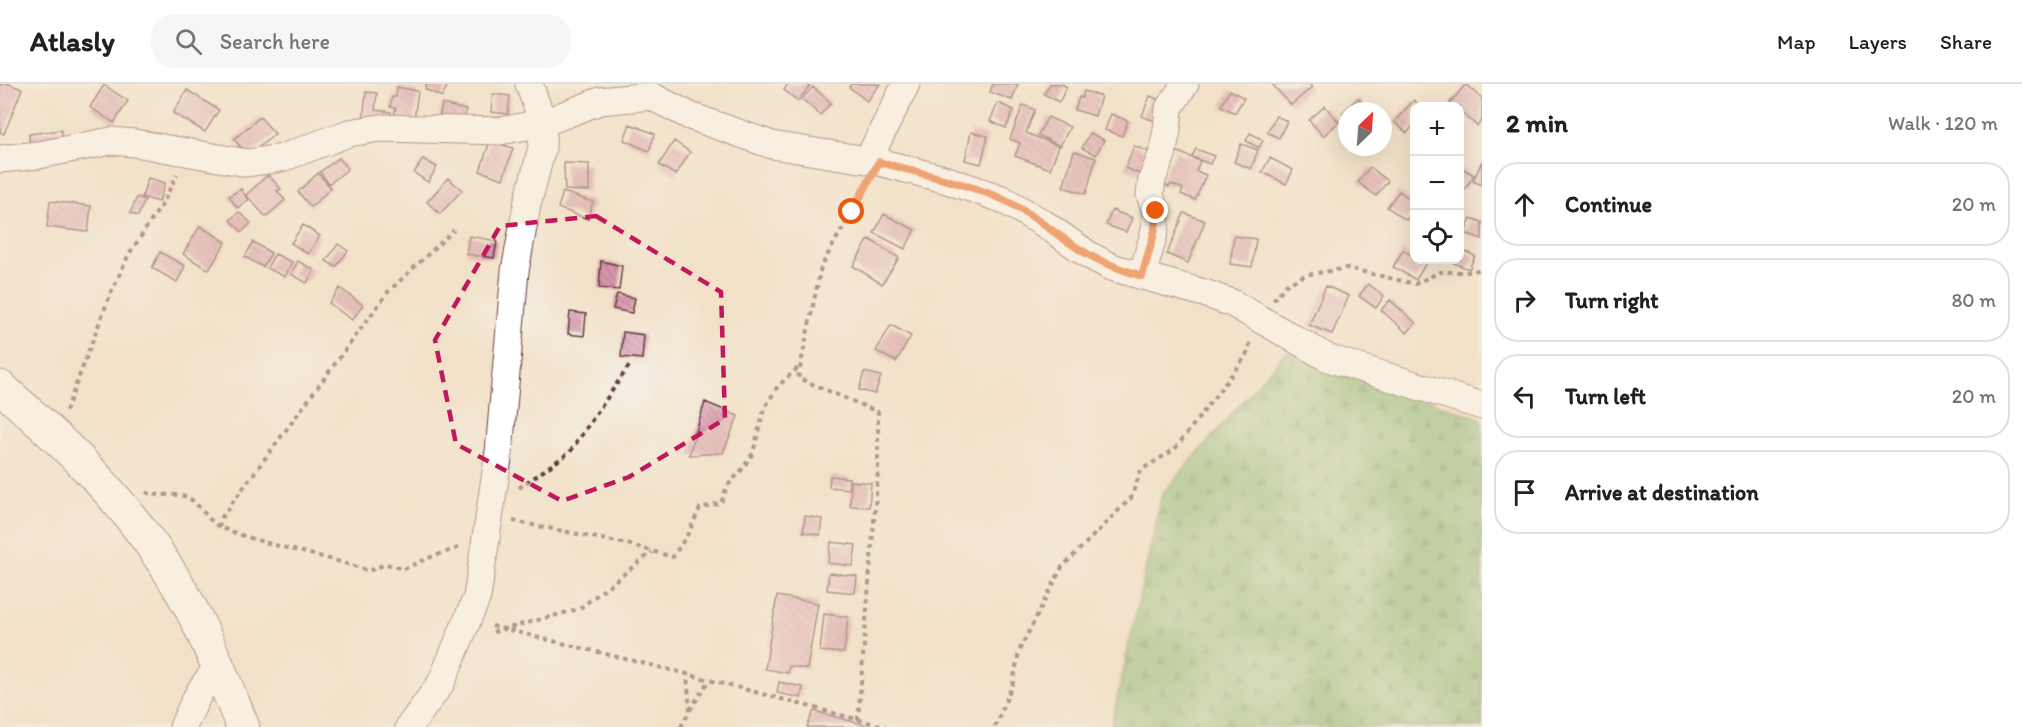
<!DOCTYPE html>
<html lang="en">
<head>
<meta charset="utf-8">
<style>
  body { margin:0; font-family:Itim,sans-serif; background:#f6f6f6; color:#202124 }
  .controls { position:absolute; right:18px; top:18px; display:grid; overflow:hidden; border-radius:12px; box-shadow:0 6px 24px #0002 }
  .controls button { width:54px; height:54px; display:grid; place-items:center; padding:0; border:0; border-bottom:2px solid #e0e0e0; background:#fff; color:#202124; font:30px sans-serif }
  .compass { position:absolute; left:1338px; top:18px; width:54px; height:54px; border-radius:50%; background:#fff; box-shadow:0 6px 24px #0002; rotate:25deg }
  .stop { position:absolute; width:18px; height:18px; margin:-14px; border:4px solid #ea580c; border-radius:50%; background:#fff }
  .stop.end { background:#ea580c; border-color:#fff; box-shadow:0 2px 6px #0008 }
  .list { margin:0; padding:0; list-style:none }
  h2 { display:flex; justify-content:space-between; align-items:center; height:78px; margin:0; padding:0 24px; font-size:26px }
  h2 small { font-size:20px; font-weight:400; color:#757577 }
  .list li { display:grid; grid-template-columns:39px 1fr auto; gap:18px; align-items:center; box-sizing:border-box; height:84px; margin:0 12px 12px; padding:0 12px; border:2px solid #e0e0e0; border-radius:24px }
  .list b { display:block; font-size:22px; white-space:nowrap }
  .list em { font-size:20px; font-style:normal; color:#757577 }
  .icon { flex:none; width:33px; height:33px; fill:none; stroke:currentColor; stroke-width:2; stroke-linecap:round; stroke-linejoin:round }
  .map { position:relative; flex:none; width:1482px; height:643px; overflow:hidden }
  header { display:flex; align-items:center; gap:36px; box-sizing:border-box; height:84px; padding:0 30px; background:#fff; border-bottom:2px solid #e0e0e0 }
  header strong { font-size:28px }
  nav { display:flex; gap:33px; margin-inline-start:auto; font-size:21px }
  .search { width:420px; height:54px; background:#f6f6f6; display:flex; align-items:center; gap:15px; box-sizing:border-box; padding:0 21px; border-radius:24px; color:#757577; font-size:22px }
  main { display:flex }
  aside { flex:1; background:#fff }
  .map>svg:first-child { display:block }
</style>
</head>
<body>
<header>
<strong>Atlasly</strong>
<div class="search"><svg class="icon" aria-label="search" viewBox="0 0 24 24"><circle cx="10" cy="10" r="6"/><path d="M15 15l6 6"/></svg>Search here</div>
<nav><a>Map</a><a>Layers</a><a>Share</a></nav>
</header>
<main>
<div class="map">
<svg width="1482" height="643" viewBox="0 0 1482 643">
  <defs>
    <pattern id="forest-firs" width="22" height="20" patternUnits="userSpaceOnUse" patternTransform="scale(1.5)"><rect width="22" height="20" fill="#87b973"/><path d="M5 1l3.5 6h-7zM16 11l3.5 6h-7z" fill="#70965f"/></pattern>
    <pattern id="building-back-hatch" width="6" height="6" patternUnits="userSpaceOnUse" patternTransform="scale(1.5)"><rect width="6" height="6" fill="#da96ac"/><path d="M-1 5l2 2M0 0l6 6M5-1l2 2" fill="none" stroke="#b37a8c"/></pattern>
  </defs>
  <rect width="100%" height="100%" fill="#f6f6f2"/>
  <filter id="ink" filterUnits="userSpaceOnUse"><feTurbulence type="fractalNoise" baseFrequency=".0167" numOctaves="2"/><feDisplacementMap in="SourceGraphic" scale="12" xChannelSelector="R" yChannelSelector="G"/><feConvolveMatrix kernelMatrix="1 2 1 2 8 2 1 2 1" color-interpolation-filters="sRGB"/></filter>
  <filter id="wash" filterUnits="userSpaceOnUse"><feTurbulence type="fractalNoise" baseFrequency=".008" numOctaves="4" result="noise"/><feDisplacementMap in="SourceGraphic" scale="24" xChannelSelector="R" yChannelSelector="G"/><feGaussianBlur stdDeviation="1.35" result="paint"/><feColorMatrix in="noise" values="0 0 0 0 0 0 0 0 0 0 0 0 0 0 0 0 0 1.4 0 .05"/><feComposite in="paint" operator="in"/></filter>
  <g filter="url(#wash)">
    <rect width="100%" height="100%" fill="#f2e1c8"/>
    <path fill="url(#forest-firs)" stroke="#686c4f" stroke-width="1.5" d="M1286,268l196,67v308h-371l51,-233z"/>
    <g id="blocks">
      <path fill="url(#building-back-hatch)" d="M0,0h9l13,5 -18,45 -4,-2z
        M427,0h21l-6,13 -17,-8z
        M788,0h23l-13,17 -14,-11z
        M851,0h29l-13,17 -18,-14z
        M993,0h25l-6,16 -22,-8z
        M1050,0h12l5,3 -8,15 -15,-8z
        M1272,0h37l3,3 -21,18z
        M1466,0l16,14v22l-5,6 -17,-15v-5h-6l-4,-3z
        M104,1l24,16 -14,22 -24,-16z
        M397,3l21,4 -4,29 -20,-3 2,-9 -6,-1 2,-10h4z
        M813,3l18,16 -11,12 -18,-16z
        M187,6l32,20 -14,22 -32,-19z
        M1230,6l14,8 -9,15 -14,-7z
        M1084,7l17,5 -6,20 -20,-6 4,-13 3,1z
        M366,8l11,1 -2,17 16,2 -1,11 -27,-3z
        M493,10l17,2 -2,18 -17,-2z
        M1150,12l17,7 -8,20 -17,-7z
        M1358,14l11,13h-22v7l-5,-5z
        M1414,16l6,6h-6v19l-7,8 -13,-11z
        M998,19l16,7 -8,18 -16,-7z
        M442,20l24,6 -3,13 -24,-5z
        M1023,21l12,5 -9,23 33,13 -9,23 -35,-13 5,-13 -10,-4z
        M1325,22l14,16 -16,14 -14,-16z
        M1111,30l17,7 -6,15 -17,-6z
        M1276,32l11,5 -8,17 -12,-6z
        M260,33l15,17 -27,22 -14,-17z
        M1048,33l22,10 -10,19 -22,-11z
        M630,40l25,10 -6,17 -25,-11z
        M61,46l2,14 -33,4 -1,-14z
        M971,48l17,4 -7,28 -16,-4z
        M1090,49l14,7 -8,15 -14,-7z
        M1250,49l13,7 -4,8 -13,-7z
        M490,57l23,7 -10,31 -23,-8z
        M674,57l16,11 -14,23 -17,-10z
        M1241,60l17,6 -7,19 -17,-7z
        M1134,62l18,7 -9,22 -18,-7z
        M1196,65l18,7 -4,8 -18,-7z
        M1074,67l22,7 -10,36 -23,-7z
        M1176,67l24,10 -4,10 10,4 -11,25 -14,-6 2,-5 -12,-5 -2,3 -10,-4z
        M339,74l9,11 -19,15 -9,-12z
        M1270,74l23,12 -7,14 -24,-12z
        M423,75l14,8 -9,15 -14,-9z
        M1482,77v24l-9,-4z
        M564,79l25,1v27l-24,-1z
        M1370,83l18,14 -12,15 -18,-14z
        M1460,83l14,8 -9,14 -5,-3z
        M318,89l13,15 -20,19 -13,-15z
        M268,91l13,14 -4,2 8,9 -19,17 -20,-22z
        M148,94l17,5 -6,19 -17,-5z
        M448,94l14,12 -22,24 -13,-12z
        M241,105l7,11 -11,8 -8,-12z
        M1399,107l15,11v8l-8,10 -19,-13z
        M563,108l30,10 -5,17 -30,-11z
        M137,113l8,3 -7,16 -8,-3z
        M50,117l41,5 -3,26 -41,-5z
        M1112,126l20,8 -6,14 -20,-7z
        M239,128l12,11 -9,9 -12,-12z
        M1184,129l21,8 -17,42 -21,-9z
        M884,130l31,16 -10,19 -31,-16z
        M1471,134l11,4v17l-17,-6z
        M303,141l17,11 -12,18 -17,-11z
        M200,142l26,16 -17,28 -26,-16z
        M469,152l28,5 -3,17 -28,-4z
        M1234,152l22,3 -4,28 -22,-3z
        M869,155l30,19 -17,26 -29,-18z
        M253,158l18,11 -8,14 -18,-10z
        M338,160l10,7 -12,16 -10,-6z
        M1460,165l15,7 -6,13 -23,-9h14z
        M1403,166l11,6v4h6l6,3 -10,17 -23,-13z
        M160,168l25,14 -8,16 -25,-14z
        M275,170l17,8 -7,15 -18,-9z
        M298,177l16,9 -7,13 -16,-9z
        M601,177l21,5 -3,24 -20,-2z
        M1368,200l16,12 -8,12 -17,-12z
        M1326,202l23,10 -17,38 -23,-9z
        M340,204l23,17 -11,15 -23,-17z
        M617,210l18,4 -3,15 -19,-4z
        M1390,216l26,23 -9,10 -26,-23z
        M570,228l16,2 -2,22 -16,-2z
        M891,241l20,11 -15,26 -20,-11z
        M623,248l21,3 -2,24 -21,-2z
        M864,288l17,4 -6,18 -16,-4z
        M705,318l33,14 -15,37 -34,2z
        M830,392l19,2v11l-20,-2z
        M851,397l20,2 -2,24 -19,-1z
        M805,432l17,3 -2,16 -17,-3z
        M831,458l25,3 -3,21 -25,-3z
        M829,489l28,3 -2,17 -28,-3z
        M777,512l41,7 -11,66 -18,-3 -1,7 -23,-4z
        M824,530l24,3 -4,36 -24,-2z
        M779,598l24,5 -2,11 -24,-5z
        M814,627l55,15v1h-62z"/>
    </g>
  </g>
  <g filter="url(#ink)">
    <use href="#blocks" fill-opacity="0" stroke="#633c43" stroke-width="1.5"/>
    <g fill="none" stroke-linecap="round" stroke-linejoin="round">
      <g stroke="#633c43" stroke-width="29">
        <path id="minor" d="M0,75l39,-4 72,-14 24,2 112,20 35,-5 67,-25 31,-5 120,3 43,-8 57,-22 51,-5 39,20 82,29 107,17 65,17 58,20 41,24 46,32 22,12 93,26 28,10 96,55 154,48
          M868,76l38,-76
          M1142,192l13,-46 1,-19 -6,-16 2,-16 10,-24 5,-25 2,-22 16,-24
          M183,643c10,-22 17,-42 35,-58
          M409,643l32,-44 36,-86 22,-145 16,-181 12,-66 15,-57 1,-25 -14,-39"/>
      </g>
      <g stroke="#633c43" stroke-width="35">
        <path id="tertiary" d="M0,303c73,63 135,123 183,207 23,40 42,90 60,133"/>
      </g>
      <path stroke="#633c43" stroke-width="4" stroke-dasharray="4.5 4.5" stroke-linecap="butt" d="M1273,216l13,-15 19,-10 42,-7 68,16 25,-12h33l9,-4
        M66,327l42,-111 21,-46 34,-51 14,-29
        M519,404l51,-36 61,-89
        M146,408c12,6 29,0 41,5 13,7 21,25 35,31 47,19 99,26 147,43l17,-7 18,5 24,-11 33,-11
        M513,437l114,23 46,13 16,-25 11,-24 21,-5 6,-17 14,-15 12,-18 11,-44 14,-23 23,-21
        M219,443l2,-9 167,-226 66,-62
        M492,542l195,48 199,53
        M493,548l86,-23 73,-57
        M690,626l19,-30
        M858,636l20,-249v-59l-80,-34 23,-111 46,-83
        M681,643l9,-17 -3,-36
        M995,643l18,-44 6,-32 43,-84 69,-69 10,-28 34,-21 71,-93 5,-16"/>
      <use href="#minor" stroke="#fff" stroke-width="27"/>
      <use href="#tertiary" stroke="#fff" stroke-width="33"/>
    </g>
  </g>
  <g fill="none" stroke-linecap="round" stroke-linejoin="round" filter="url(#ink)">
    <path stroke="#ea580c" stroke-width="8" d="M852,128l27,-50c41,11 84,20 123,37 32,15 58,40 89,57 16,9 33,14 51,20l13,-46 1,-19"/>
  </g>
  <path d="M0 0H1482V643H0ZM596,132l125,76 4,127 -96,58 -67,24 -106,-57 -21,-104 65,-114z" fill="#f2e1c8" fill-opacity=".55" fill-rule="evenodd"/>
  <path fill="none" stroke="#c2185b" stroke-width="4.5" stroke-dasharray="12 8" stroke-linejoin="round" d="M596,132l125,76 4,127 -96,58 -67,24 -106,-57 -21,-104 65,-114z"/>
</svg>
<div class="controls">
<button>+</button>
<button>−</button>
<button><svg class="icon" aria-label="locate" viewBox="0 0 24 24"><circle cx="12" cy="12" r="6"/><path d="M12 2v4M12 18v4M2 12h4M18 12h4"/></svg></button>
</div>
<svg class="compass" viewBox="-18 -18 36 36"><path d="M0-13l5 13h-10z" fill="#e53935"/><path d="M0 13l5-13h-10z" fill="#757577"/></svg>
<div class="stop" style="left:852px;top:128px"></div>
<div class="stop end" style="left:1156px;top:127px"></div>
</div>
<aside>
<h2>2 min<small>Walk · 120 m</small></h2>
<ul class="list">
<li><svg class="icon" aria-label="ahead" viewBox="0 0 24 24"><path d="M12 20V5M6 11l6-6 6 6"/></svg><div><b>Continue</b></div><em>20 m</em></li>
<li><svg class="icon" aria-label="right" viewBox="0 0 24 24"><path d="M7 20v-9h11M14 6l5 5-5 5"/></svg><div><b>Turn right</b></div><em>80 m</em></li>
<li><svg class="icon" aria-label="left" viewBox="0 0 24 24"><path d="M17 20v-9H6M10 6l-5 5 5 5"/></svg><div><b>Turn left</b></div><em>20 m</em></li>
<li><svg class="icon" aria-label="arrive" viewBox="0 0 24 24"><path d="M6 21V4h12l-3 4 3 4H6"/></svg><div><b>Arrive at destination</b></div></li>
</ul>
</aside>
</main>
</body>
</html>
